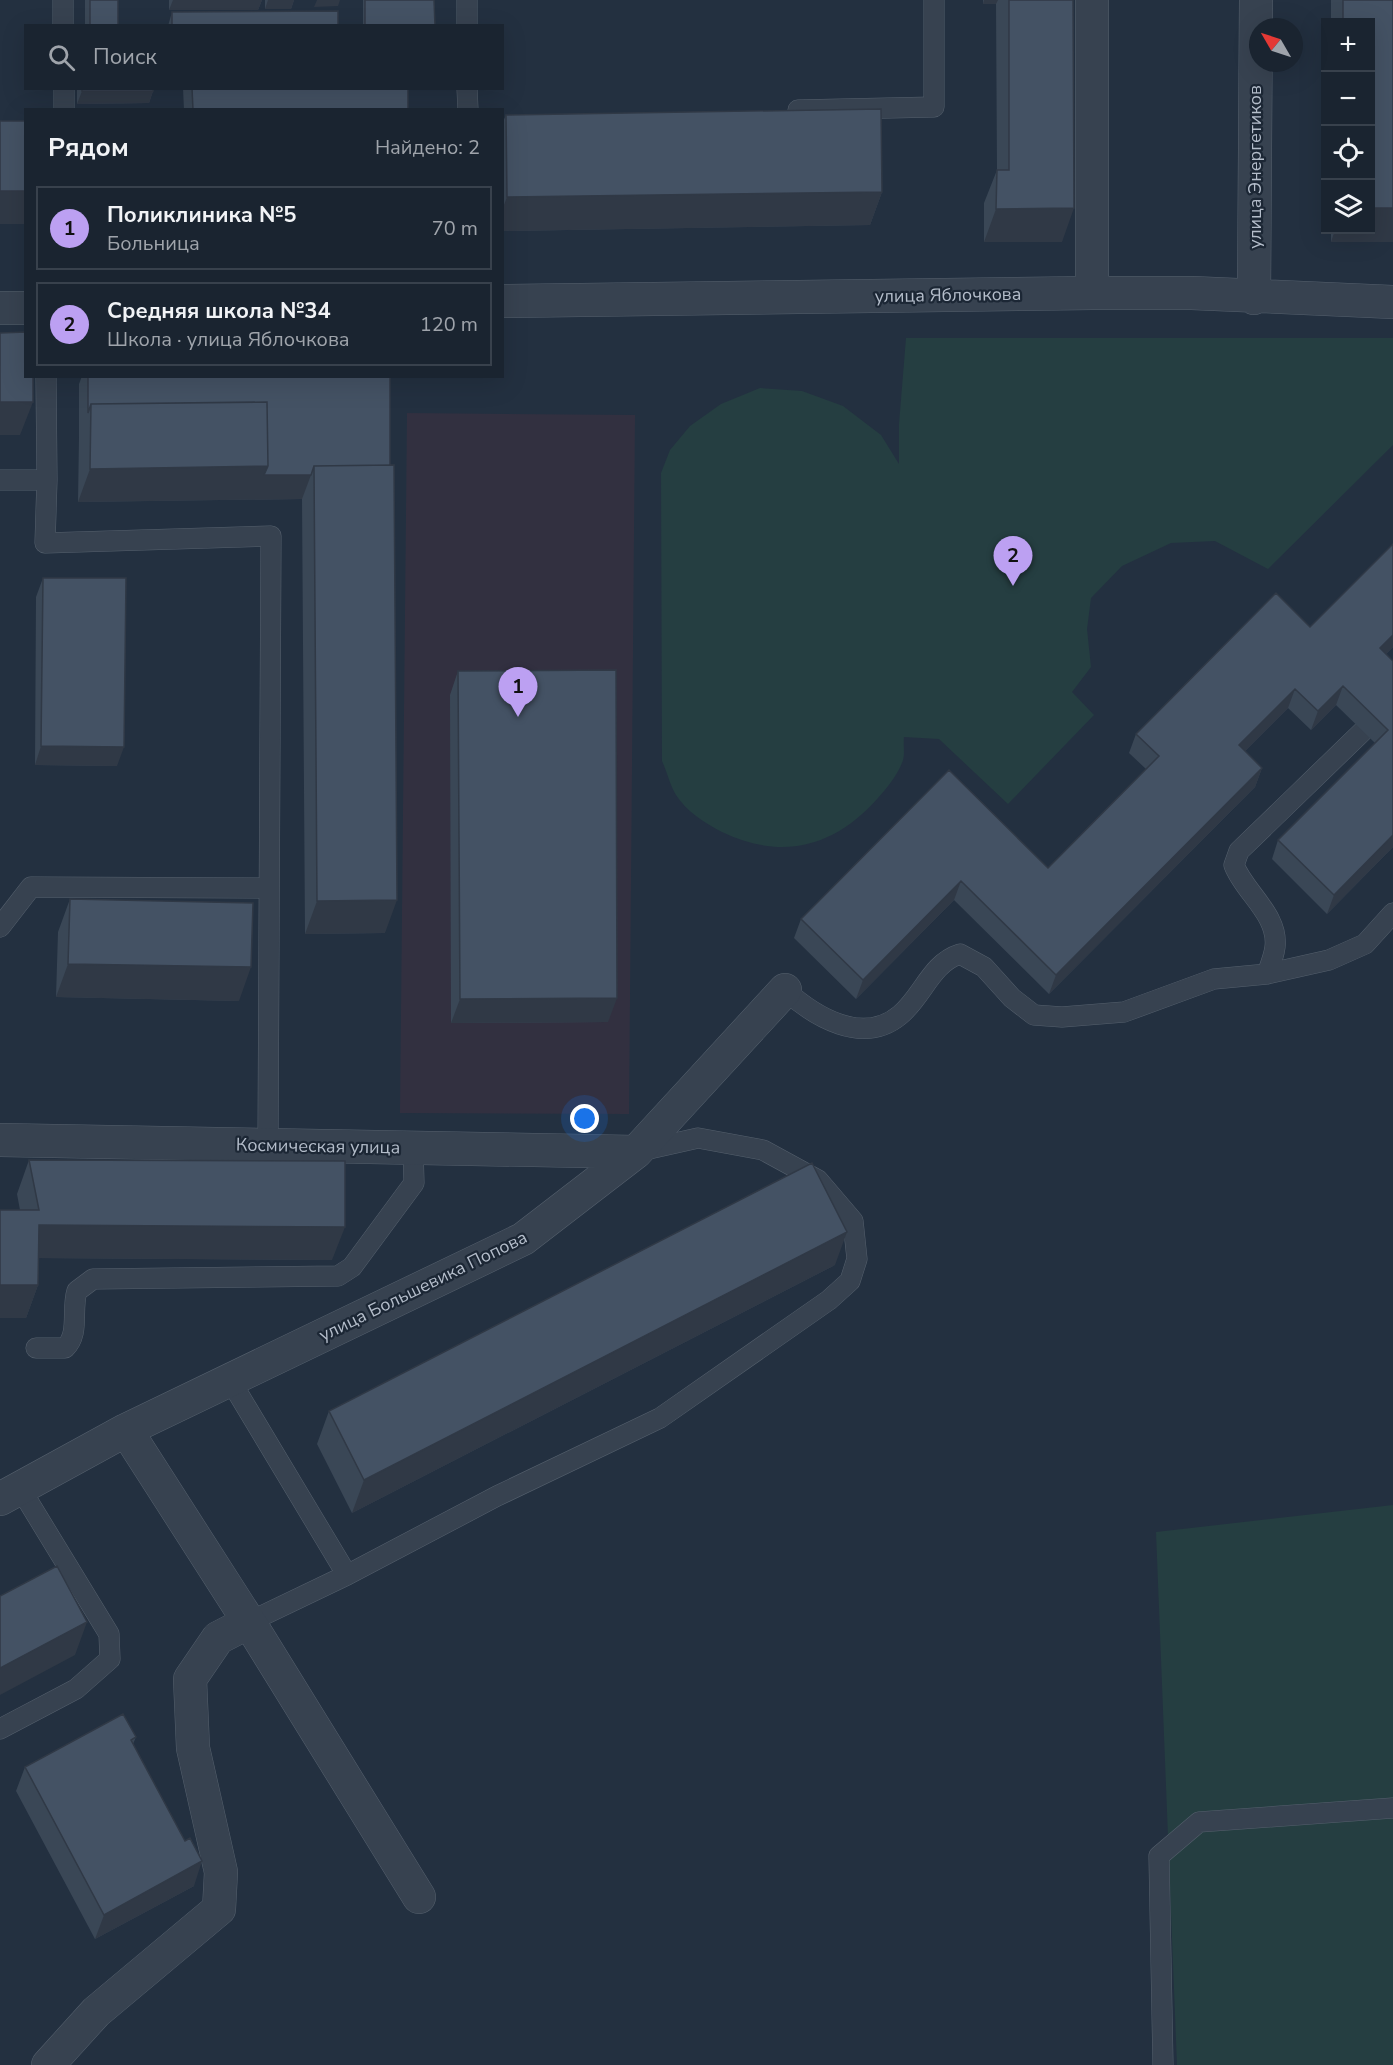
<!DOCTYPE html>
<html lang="ru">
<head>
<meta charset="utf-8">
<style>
  body { margin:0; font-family:"Nunito Sans",sans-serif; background:#232c38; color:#f1f3f6 }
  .controls { position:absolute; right:18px; top:18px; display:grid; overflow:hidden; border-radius:0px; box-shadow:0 6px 24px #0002 }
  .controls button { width:54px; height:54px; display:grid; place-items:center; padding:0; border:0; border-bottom:2px solid #38414c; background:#1a2430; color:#f1f3f6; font:30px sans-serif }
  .compass { position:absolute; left:1249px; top:18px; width:54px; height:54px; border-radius:50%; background:#1a2430; box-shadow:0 6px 24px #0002; rotate:309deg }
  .you { position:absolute; left:585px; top:1119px; width:21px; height:21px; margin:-15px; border:4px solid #fff; border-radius:50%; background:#1a73e8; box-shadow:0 0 0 9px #1a73e833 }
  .badge { display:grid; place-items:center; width:39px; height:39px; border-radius:50%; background:#bca0f2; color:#111; font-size:20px; font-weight:700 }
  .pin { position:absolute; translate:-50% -50px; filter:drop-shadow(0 2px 3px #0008) }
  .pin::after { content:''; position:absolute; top:32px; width:21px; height:18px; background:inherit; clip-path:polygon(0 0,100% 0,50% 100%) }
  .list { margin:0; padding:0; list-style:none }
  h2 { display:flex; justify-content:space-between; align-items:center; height:78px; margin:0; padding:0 24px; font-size:26px }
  h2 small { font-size:20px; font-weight:400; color:#9fa4ab }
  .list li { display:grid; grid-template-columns:39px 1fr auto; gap:18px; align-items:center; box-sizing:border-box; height:84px; margin:0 12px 12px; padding:0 12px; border:2px solid #38414c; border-radius:0px }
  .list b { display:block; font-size:22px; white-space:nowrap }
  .list p { margin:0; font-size:20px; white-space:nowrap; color:#9fa4ab }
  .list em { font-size:20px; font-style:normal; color:#9fa4ab }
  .icon { flex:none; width:33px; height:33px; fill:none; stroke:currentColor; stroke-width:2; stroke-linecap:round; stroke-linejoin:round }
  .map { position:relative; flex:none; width:1393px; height:2065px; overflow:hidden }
  .search { position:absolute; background:#1a2430; box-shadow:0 6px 24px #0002; left:24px; top:24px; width:480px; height:66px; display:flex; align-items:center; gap:15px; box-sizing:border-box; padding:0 21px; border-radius:0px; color:#9fa4ab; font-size:22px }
  .panel { position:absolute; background:#1a2430; box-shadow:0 6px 24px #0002; left:24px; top:108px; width:480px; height:270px; border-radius:0px }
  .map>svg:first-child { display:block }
</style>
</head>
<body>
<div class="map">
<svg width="1393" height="2065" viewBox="0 0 1393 2065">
  <rect width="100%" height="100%" fill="#233040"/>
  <path fill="#323040" d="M407,413l228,2 -6,699 -229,-1z"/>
  <path fill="#253e41" d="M906,338h487v107l-125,124 -53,-28 -44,2 -49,23 -31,32 -4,31 4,38 -19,25 22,23 -86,89 -69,-65 -35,-2c-1,7 1,16 -1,23 -4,13 -16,28 -25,38 -43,49 -96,63 -156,34 -16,-8 -36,-21 -46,-37 -6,-10 -9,-23 -14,-34l-1,-288 9,-23 20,-24 31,-22 39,-16 42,3 41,15 38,29 18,29v-40z
    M1393,1505v560h-216l-21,-533z"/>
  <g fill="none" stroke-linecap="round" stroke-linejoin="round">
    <g stroke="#55606d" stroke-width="21">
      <path id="service" d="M63,0v26
        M467,0v26
        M64,88v22
        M467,88l1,22
        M798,110l136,-3v-107
        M0,480h47l-1,-104
        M47,480l-2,63 226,-7 -3,609
        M0,927l31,-40 238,1
        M1267,974c3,-8 7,-18 8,-27 4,-32 -31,-55 -41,-82l5,-14 124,-120
        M785,990c30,27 78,56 115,25 23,-19 31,-52 60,-61l24,13 28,31 22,17 28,2 62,-5 90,-33 53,-5 62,-14 36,-16 28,-31
        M36,1348h29c15,-14 6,-38 12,-57l16,-12 245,-3 14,-9 62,-84 -1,-35
        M230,1380l117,195
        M249,1622l98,-47 150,-79 163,-78 169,-118 21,-19 7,-22 -4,-38 -35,-41 -55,-30 -65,-12 -58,13
        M0,1729l76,-40 34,-30 -1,-25 -89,-146
        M1163,2065l-4,-209 40,-34 194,-14"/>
    </g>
    <g stroke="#55606d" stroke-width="34">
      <path id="minor" d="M1092,293v-293
        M1254,298l2,-298
        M502,301l590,-8h100l201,9
        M0,308h26
        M0,1140l636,12
        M126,1430l123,192 170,275
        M0,1499l126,-69 397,-191 113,-87 149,-162
        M48,2065l48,-53 123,-103 2,-37 -28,-124 -3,-69 28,-41 31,-16"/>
    </g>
    <use href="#service" stroke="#374250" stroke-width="20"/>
    <use href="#minor" stroke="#374250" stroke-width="33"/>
  </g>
  <path fill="#3a4756" d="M85,0h33v26h-33z
    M169,0h93l-4,10h-89z
    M265,0h29l-3,9h-26z
    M363,0h71l1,26h-72z
    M983,0h90l-11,242h-78v-39l13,-33 -1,-166h-13z
    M1331,0h62v242h-62v-12h40v-208h-40z
    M172,12l166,14h-170z
    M77,88h76v3l-4,12 -72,1z
    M183,88h225v22h-224z
    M506,115l376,77 -12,33 -368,6v-107z
    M82,376h308l-5,557 -80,1 -3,-435 -224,3 1,-65v-53z
    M1393,544v103l-7,7 7,193 -66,67 -55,-55 6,-19 97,-97 -39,-38 -25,25 -23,-22 -43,43 17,17 -7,19 -206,207 -95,-94 -98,99 -62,-61 7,-19 148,-149 99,98 98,-99 -17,-16 7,-19 174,-107z
    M43,578l74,188 -82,-1 1,-168z
    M458,671l150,351 -157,1 -1,-328z
    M70,899l169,102 -183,-4 2,-65z
    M29,1160l303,100 -294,-2v27l-12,33 -6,-108 -3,-16z
    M835,1265l-483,248 -35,-69 12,-33z
    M136,1737l-3,7 61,142 -99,53 -79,-148 9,-24z"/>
  <path fill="#303946" d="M173,0h89l-4,10h-89z
    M268,0h26l-3,9h-26z
    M317,0h23l-2,6 -24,1z
    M984,0h14l-2,4h-13z
    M82,91h71l-4,12 -72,1z
    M0,191h26v30l-2,3h-24z
    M882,192l-12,33 -368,6v-21l5,-13z
    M1074,208l-12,34h-78l12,-33z
    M1371,208h22v34h-62l4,-12h36z
    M0,402h33l-13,33h-20z
    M268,466l43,9 -9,24 -224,3 12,-33z
    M1393,635v12l-20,20 7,-19z
    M1343,686l-7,19 -25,25 7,-19z
    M1295,689l-7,19 -56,56 7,-19z
    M41,746l83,1 -7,19 -82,-1z
    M1262,768l-7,19 -206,207 7,-19z
    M1393,835v12l-66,67 7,-19z
    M961,881l-7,19 -98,99 7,-19z
    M397,900l-12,33 -80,1 12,-33z
    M68,964l183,3 -12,34 -183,-4z
    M617,998l-9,24 -157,1 9,-24z
    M39,1225l306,2 -13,33 -305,-2z
    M847,1232l-12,33 -483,248 12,-33z
    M0,1285h38l-12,33h-26z
    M87,1622l-12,33 -75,40v-27z
    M202,1861l-8,25 -99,53 9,-24z"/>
  <path fill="#445264" stroke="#303946" stroke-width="1.5" d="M90,0h28v26h-28z
    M365,0h69l1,26h-70z
    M1009,0h64l1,208 -78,1 1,-39h12z
    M1343,0h50v208h-22v-186h-28z
    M338,11v15h-166v-14z
    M82,88h71v3h-71z
    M192,88h216v22h-215z
    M881,109l1,83 -375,5 -1,-82z
    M0,121h26v70h-26z
    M26,332v44h7v26h-33v-69z
    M88,376h302v89l-76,1 -3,9h-47l4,-9 -1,-64 -176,2 -3,9z
    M267,402l1,64 -178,3 1,-65z
    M394,465l3,435 -80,1 -3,-435z
    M1393,544v91l-13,13 13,13v174l-59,60 -56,-55 110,-110 -45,-44 -25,25 -23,-22 -56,56 23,23 -206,207 -95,-94 -98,99 -62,-61 148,-149 99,98 111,-112 -23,-22 140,-141 34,34z
    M43,578h83l-2,169 -83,-1z
    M616,670l1,328 -157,1 -2,-328z
    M70,899l183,4 -2,64 -183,-3z
    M29,1160l316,1v66l-306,-2 -1,60h-38v-75h39z
    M812,1163l35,69 -483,248 -35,-69z
    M57,1566l30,56 -87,46v-72z
    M123,1714l13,23 -5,3 54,101 5,-3 12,23 -98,54 -79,-148z"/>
  <g text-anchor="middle" stroke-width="4.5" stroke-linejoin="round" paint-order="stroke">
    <g font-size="18" fill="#b4bdca" stroke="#1c2735">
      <text transform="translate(1255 167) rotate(-90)" y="6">улица Энергетиков</text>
      <text transform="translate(948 295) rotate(-1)" y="6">улица Яблочкова</text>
      <text transform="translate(318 1146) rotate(1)" y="6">Космическая улица</text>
      <text transform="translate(423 1286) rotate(-26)" y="6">улица Большевика Попова</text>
    </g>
  </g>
</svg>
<div class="controls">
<button>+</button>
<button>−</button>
<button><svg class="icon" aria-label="locate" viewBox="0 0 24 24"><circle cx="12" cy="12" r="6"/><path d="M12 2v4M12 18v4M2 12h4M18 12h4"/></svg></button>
<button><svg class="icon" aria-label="layers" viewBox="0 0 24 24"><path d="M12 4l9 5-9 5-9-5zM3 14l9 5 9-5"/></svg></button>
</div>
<svg class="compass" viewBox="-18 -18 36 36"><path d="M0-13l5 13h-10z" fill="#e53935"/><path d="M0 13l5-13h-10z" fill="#9fa4ab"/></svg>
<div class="you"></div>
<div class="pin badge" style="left:518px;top:717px">1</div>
<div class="pin badge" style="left:1013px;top:586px">2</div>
<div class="search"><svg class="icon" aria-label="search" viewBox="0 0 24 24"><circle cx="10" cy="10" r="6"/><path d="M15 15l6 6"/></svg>Поиск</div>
<section class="panel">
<h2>Рядом<small>Найдено: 2</small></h2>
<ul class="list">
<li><span class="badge">1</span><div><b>Поликлиника №5</b><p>Больница</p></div><em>70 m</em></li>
<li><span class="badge">2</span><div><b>Средняя школа №34</b><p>Школа · улица Яблочкова</p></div><em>120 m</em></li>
</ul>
</section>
</div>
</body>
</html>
